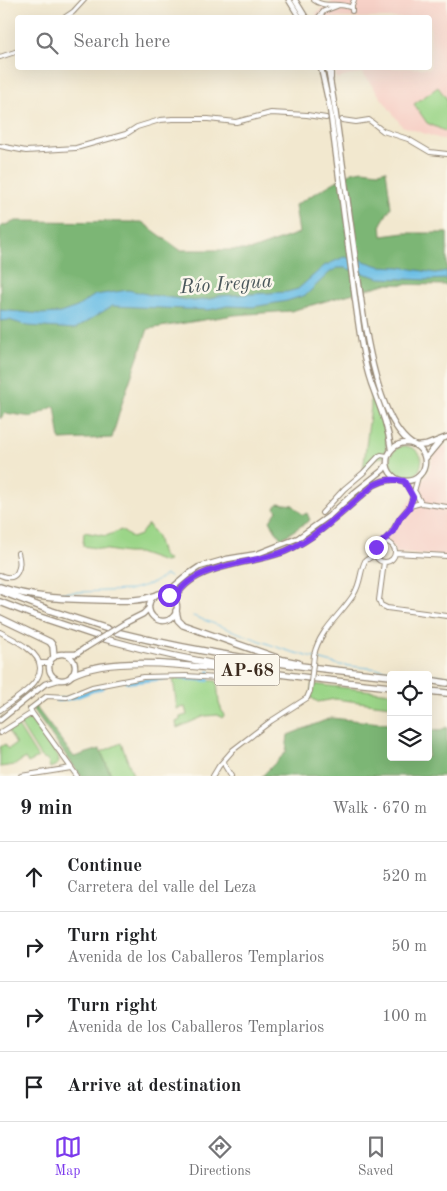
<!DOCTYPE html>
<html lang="en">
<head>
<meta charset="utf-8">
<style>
  body { margin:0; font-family:"Old Standard TT",serif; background:#f2f2f2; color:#202124 }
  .controls { position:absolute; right:15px; bottom:15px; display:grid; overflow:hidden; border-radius:5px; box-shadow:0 5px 20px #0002 }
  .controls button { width:45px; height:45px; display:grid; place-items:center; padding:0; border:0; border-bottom:1px solid #e0e0e0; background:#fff; color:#202124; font:25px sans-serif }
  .stop { position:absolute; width:15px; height:15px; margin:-11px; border:4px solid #7c3aed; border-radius:50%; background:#fff }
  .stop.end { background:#7c3aed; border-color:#fff; box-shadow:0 1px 5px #0008 }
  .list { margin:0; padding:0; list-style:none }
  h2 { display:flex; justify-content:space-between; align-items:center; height:65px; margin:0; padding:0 20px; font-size:21px }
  h2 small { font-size:16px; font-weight:400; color:#757577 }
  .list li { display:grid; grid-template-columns:32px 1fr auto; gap:15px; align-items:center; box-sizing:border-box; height:70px; padding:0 20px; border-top:1px solid #e0e0e0 }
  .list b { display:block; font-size:19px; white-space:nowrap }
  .list p { margin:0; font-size:16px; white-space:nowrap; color:#757577 }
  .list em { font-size:16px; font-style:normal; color:#757577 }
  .icon { flex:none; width:28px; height:28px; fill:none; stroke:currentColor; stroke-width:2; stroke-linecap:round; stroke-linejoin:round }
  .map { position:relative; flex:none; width:447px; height:776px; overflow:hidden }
  .search { position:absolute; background:#fff; box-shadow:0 5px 20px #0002; left:15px; right:15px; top:15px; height:55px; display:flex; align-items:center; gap:12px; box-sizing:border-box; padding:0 18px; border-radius:5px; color:#757577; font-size:19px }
  .sheet { height:345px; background:#fff }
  nav { display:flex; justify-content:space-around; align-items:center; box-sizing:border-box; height:70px; border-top:1px solid #e0e0e0; background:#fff; font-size:14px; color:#757577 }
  nav a { display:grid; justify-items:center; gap:2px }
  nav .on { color:#7c3aed }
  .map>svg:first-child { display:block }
</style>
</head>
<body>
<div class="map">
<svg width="447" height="776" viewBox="0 0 447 776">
  <rect width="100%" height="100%" fill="#fbf7ec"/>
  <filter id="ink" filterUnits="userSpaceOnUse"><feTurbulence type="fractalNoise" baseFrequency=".02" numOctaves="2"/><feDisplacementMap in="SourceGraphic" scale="10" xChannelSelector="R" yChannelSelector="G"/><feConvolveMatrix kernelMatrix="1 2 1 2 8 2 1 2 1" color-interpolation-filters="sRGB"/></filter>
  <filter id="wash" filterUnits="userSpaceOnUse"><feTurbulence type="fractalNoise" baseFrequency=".0096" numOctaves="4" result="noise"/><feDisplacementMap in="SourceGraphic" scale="20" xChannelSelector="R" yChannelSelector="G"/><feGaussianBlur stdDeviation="1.12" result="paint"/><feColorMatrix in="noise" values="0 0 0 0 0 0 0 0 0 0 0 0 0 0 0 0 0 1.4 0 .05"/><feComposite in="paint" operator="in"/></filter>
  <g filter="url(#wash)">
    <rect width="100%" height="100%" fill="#f2e8cf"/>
    <path fill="#f7d1c7" d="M335,0h112v141l-45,-15 -40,-54 -25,7 -3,-11h96v-50h-112l-2,-5z
      M447,445v111l-52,-3 -1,-6 -8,-5v-3l27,-42 7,5 -1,-10 3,-10 8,-13 2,-10 5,-8z"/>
    <path fill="#9bd588" stroke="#6b8053" d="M438,87l9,12v33l-20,-9 -13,-19z
      M370,393c10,22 21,40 14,64l-7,1 -14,13 8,-65z
      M401,446c12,-1 25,8 19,22 -11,26 -49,-7 -19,-22z
      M148,524l9,13 5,18 7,6 -5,1 -26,-9h-12l-43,-7 1,-14 22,4 15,-6 11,8 8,-3z
      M173,678l44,3 2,22 5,13 -2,2 -4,-3 -13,1 -28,12 -1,-6 4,-2v-3l7,-2 -2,-8 -8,2z
      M312,684l79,9v13l-56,-7 -17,3 -8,-5z
      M30,718l28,38 1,6 -2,3 -7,3 -2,-8 -5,-1 -3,-3 -20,-32z
      M18,726l20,32 -10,5 -3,-5 -10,7 -15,2v-20l5,-3 3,5 8,-5 -8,-13z
      M121,743l11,29 1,4h-21l-11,-24z"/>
    <path fill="#7cb674" stroke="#5c7049" d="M362,170l17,2 7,-2 5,37 -10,17 1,12 23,-3h42v52l-62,-1 -94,27 -57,4 -86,14 -25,71 -11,38 -52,2 -5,-34 -23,11 -27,-4 -5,6v-192l16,-6 126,1 38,28h72l47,-17 -4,-28 57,-33z
      M278,503l15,2 10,10 4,-2 3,7 -29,19 -11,-18 7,-10 -2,-3z
      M35,706l39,51 26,-8 11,27h-30l-48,-66v-2z
      M331,718l60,6v33h37v-28l10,2 9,-4v49h-185l24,-24 2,-17z"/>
    <path fill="#69bde5" stroke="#527482" d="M344,257l17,3 18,6 21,1 35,6 12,-2v8l-18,1 -49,-2 -35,-10h-8l-8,5 -23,22 -19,6 -34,6 -26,-1 -18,4 -97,-4 -37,23 -47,-3 -19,-6 -9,1v-11l41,4 19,-1 17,-6 18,-12 33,-5 23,5 43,6 16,-2 8,-3 69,-4 11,-3 26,-23z"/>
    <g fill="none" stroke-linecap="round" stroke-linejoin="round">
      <path stroke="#69bde5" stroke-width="1" d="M0,580l16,8
        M29,590l25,3 76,-3 23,-7 13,-8 4,2
        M193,616l92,34 55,15 107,11"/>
      <path stroke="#69bde5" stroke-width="4" d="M209,674v-2
        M180,678l28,2
        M127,682l40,-4
        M57,700c16,0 30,-9 46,-13"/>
    </g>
  </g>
  <g filter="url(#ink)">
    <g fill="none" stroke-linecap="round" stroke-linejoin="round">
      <g stroke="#968976" stroke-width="6">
        <path id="minor" d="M314,0c11,9 24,1 38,8
          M352,11v-6l2,-5
          M64,18l9,-6 11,-12
          M318,18l6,-7 13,-5
          M0,57l18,-6
          M331,68v10
          M342,120l14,2 13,-2 14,11 25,8 22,13 17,2
          M0,146l26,5 50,-3 50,-14 11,-7 23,-7 13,-1h35l28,3 35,-9 36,2 19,3
          M404,481l9,15
          M421,503l26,4
          M410,506l11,-3 -6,-11
          M322,513l22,-24 19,-16 15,-16 3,-2 6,1
          M383,542l8,-9 9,-15 10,-12 8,-29
          M375 552a10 10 0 1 1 20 0a10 10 0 1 1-20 0Z
          M395,553l52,3
          M384,562l-5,38 2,5 6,3 60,8
          M0,575c18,8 22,-8 18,-22
          M0,632c9,5 18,9 27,16 34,25 -6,47 -27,62
          M314,655c6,-26 27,-40 40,-61 7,-11 6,-23 11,-33l10,-7
          M39,663h11
          M32,713l-2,-4 17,-13 20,1 25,-10 51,-10 43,-1 31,2
          M32,713l45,63
          M0,733l32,-20
          M224,761l1,5 6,10
          M21,776l50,-8
          M213,776l6,-10 14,-16 38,-29 36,-23 3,-7"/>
      </g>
      <g stroke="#968976" stroke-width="7">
        <path id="major" d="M289,0l11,18
          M295,0l11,18
          M321,68l9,41
          M328,68l7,41
          M355,299c4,28 7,57 16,84 8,22 17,42 20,66
          M361,299c5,37 18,123 51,145
          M387 462a19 19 0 1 1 38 0a19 19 0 1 1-38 0Z
          M416,446l10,-1 21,-8
          M425,459l15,-18
          M149 607a14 14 0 1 1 28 0a14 14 0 1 1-28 0Z
          M165,594l25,-21 9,-6 28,-8 30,-5 41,-16 31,-22 25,-23 29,-23 4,-6
          M175,600c14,-37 78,-35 111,-49 34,-15 59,-42 88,-66l9,-4 13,-2
          M127,622l16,-8 6,-6
          M66,654h10l9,-6
          M49 667a13 13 0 1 1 26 0a13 13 0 1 1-26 0Z
          M0,720l45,-36 13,-4"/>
      </g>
      <g stroke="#968976" stroke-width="8">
        <path id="highway" d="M0,587c34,12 68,12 104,13 17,0 34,2 50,-4
          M0,591l52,20 56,18
          M0,602l31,12 66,22
          M176,611l2,9 5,5 100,35 15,3
          M0,618l50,24 3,4 1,11
          M116,632c91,23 182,35 275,44
          M105,639c96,27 187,38 286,48
          M72,675c36,-18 107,-11 146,-6
          M428,680l19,3
          M428,691l19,2"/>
      </g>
      <use href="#minor" stroke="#fff" stroke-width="4"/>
      <use href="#major" stroke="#fff" stroke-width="4.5"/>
      <use href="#highway" stroke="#fff" stroke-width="5.5"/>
      <g stroke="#968976" stroke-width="6" stroke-linecap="butt">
        <path id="minor-bridge" d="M310,691l4,-36"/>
      </g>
      <g stroke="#968976" stroke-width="7" stroke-linecap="butt">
        <path id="major-bridge" d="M330,109l25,190
          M335,109l26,190
          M85,648l42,-26"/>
      </g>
      <use href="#minor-bridge" stroke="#fff" stroke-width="4"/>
      <use href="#major-bridge" stroke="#fff" stroke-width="4.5"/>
    </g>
  </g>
  <g fill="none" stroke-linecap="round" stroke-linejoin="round" filter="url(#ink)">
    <path stroke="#7c3aed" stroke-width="6" d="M169,595l6,5c13,-37 78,-35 111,-49 34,-15 59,-42 88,-66 12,-6 18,-6 30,-4l9,16 -4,11 -9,10 -8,15 -16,14"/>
  </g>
  <g text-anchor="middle" stroke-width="5" stroke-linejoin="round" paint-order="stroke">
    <rect fill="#fbf7ec" stroke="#75685c" stroke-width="1" x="214.5" y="654.5" width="65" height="31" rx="4"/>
    <g font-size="18" font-weight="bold" fill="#3b2a1e">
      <text x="247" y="676">AP-68</text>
    </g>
    <g font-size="20" font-style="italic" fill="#49565a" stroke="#fbf7ec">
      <text transform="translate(226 283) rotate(-4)" y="7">Río Iregua</text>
    </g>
  </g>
</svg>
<div class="controls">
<button><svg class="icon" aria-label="locate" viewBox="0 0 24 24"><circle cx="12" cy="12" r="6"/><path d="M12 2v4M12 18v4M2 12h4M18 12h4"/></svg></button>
<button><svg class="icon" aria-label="layers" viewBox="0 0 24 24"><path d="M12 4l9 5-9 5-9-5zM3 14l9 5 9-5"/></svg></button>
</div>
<div class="stop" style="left:169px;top:595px"></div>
<div class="stop end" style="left:376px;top:547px"></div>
<div class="search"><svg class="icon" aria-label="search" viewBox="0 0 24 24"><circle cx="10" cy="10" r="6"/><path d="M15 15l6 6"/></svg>Search here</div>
</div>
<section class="sheet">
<h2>9 min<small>Walk · 670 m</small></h2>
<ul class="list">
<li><svg class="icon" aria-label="ahead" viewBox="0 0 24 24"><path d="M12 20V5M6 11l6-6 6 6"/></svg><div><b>Continue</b><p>Carretera del valle del Leza</p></div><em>520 m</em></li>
<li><svg class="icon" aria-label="right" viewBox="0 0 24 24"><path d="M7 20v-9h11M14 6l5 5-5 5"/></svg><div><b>Turn right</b><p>Avenida de los Caballeros Templarios</p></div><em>50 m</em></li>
<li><svg class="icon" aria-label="right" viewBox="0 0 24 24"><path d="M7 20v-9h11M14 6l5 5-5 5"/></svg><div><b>Turn right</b><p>Avenida de los Caballeros Templarios</p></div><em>100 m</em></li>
<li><svg class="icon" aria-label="arrive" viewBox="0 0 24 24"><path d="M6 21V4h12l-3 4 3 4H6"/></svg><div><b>Arrive at destination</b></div></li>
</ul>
</section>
<nav>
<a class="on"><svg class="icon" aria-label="map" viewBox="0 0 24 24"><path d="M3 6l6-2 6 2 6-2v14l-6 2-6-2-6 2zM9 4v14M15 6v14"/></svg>Map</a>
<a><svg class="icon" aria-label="directions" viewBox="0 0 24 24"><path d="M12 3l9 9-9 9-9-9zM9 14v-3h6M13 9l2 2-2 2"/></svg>Directions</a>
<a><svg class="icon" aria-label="saved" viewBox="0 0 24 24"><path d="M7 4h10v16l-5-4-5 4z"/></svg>Saved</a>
</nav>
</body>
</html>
